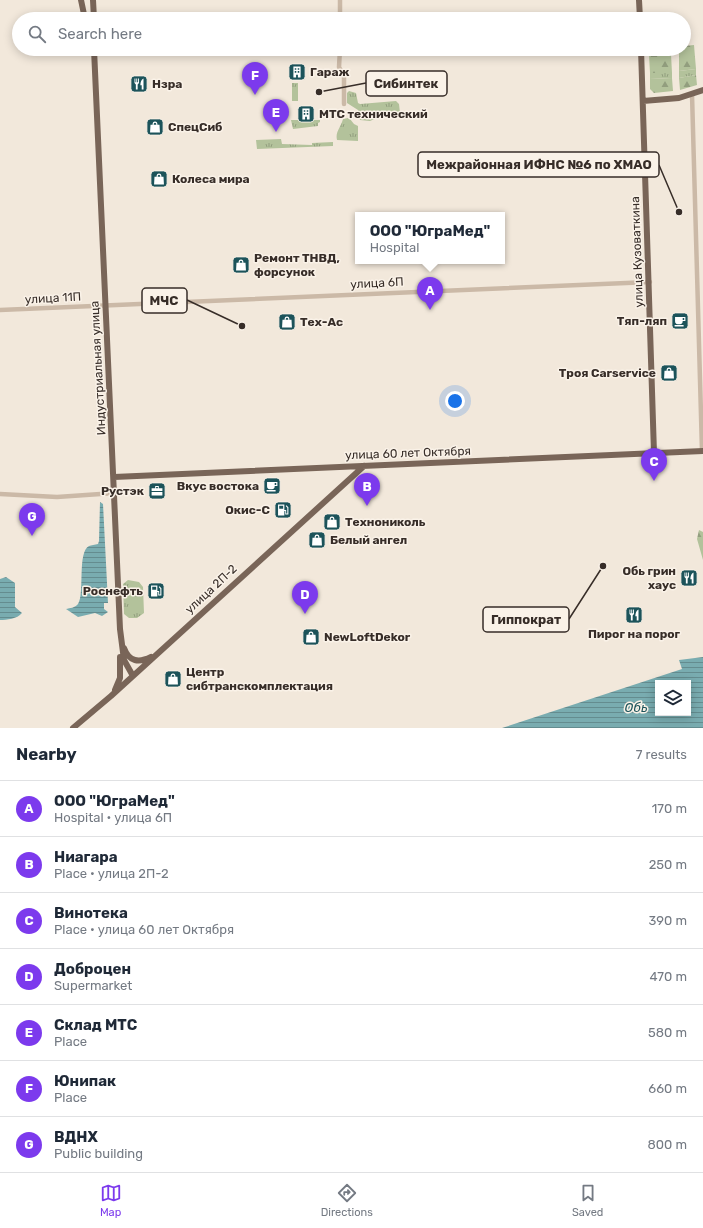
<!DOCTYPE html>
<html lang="en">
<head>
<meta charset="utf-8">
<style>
  body { margin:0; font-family:Rubik,sans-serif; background:#f2f2f3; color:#1f2937 }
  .controls { position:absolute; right:12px; bottom:12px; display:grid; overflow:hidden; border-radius:0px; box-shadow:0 2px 10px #0003 }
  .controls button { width:36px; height:36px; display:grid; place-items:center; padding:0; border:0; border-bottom:1px solid #e0e1e3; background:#fff; color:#1f2937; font:20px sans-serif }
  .you { position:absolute; left:455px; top:401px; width:14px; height:14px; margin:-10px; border:3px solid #fff; border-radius:50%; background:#1a73e8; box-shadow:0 0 0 6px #1a73e833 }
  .badge { display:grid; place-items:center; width:26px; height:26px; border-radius:50%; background:#7c3aed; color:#fff; font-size:13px; font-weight:700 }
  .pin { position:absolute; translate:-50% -33px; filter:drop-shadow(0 1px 2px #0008) }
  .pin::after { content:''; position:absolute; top:21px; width:14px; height:12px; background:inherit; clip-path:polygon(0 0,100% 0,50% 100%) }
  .popup { position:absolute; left:355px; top:212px; width:150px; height:52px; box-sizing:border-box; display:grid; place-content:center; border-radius:0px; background:#fff; filter:drop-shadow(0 1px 3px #0005); font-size:13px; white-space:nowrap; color:#747a83 }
  .popup b { font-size:15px; color:#1f2937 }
  .popup::after { content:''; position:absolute; left:50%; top:100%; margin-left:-8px; border:8px solid transparent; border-top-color:#fff }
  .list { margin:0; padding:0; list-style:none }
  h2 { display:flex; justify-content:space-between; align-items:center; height:52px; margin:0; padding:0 16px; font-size:17px }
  h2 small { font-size:13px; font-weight:400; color:#747a83 }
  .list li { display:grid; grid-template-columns:26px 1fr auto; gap:12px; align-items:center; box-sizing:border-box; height:56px; padding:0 16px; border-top:1px solid #e0e1e3 }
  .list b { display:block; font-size:15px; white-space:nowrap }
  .list p { margin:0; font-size:13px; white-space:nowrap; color:#747a83 }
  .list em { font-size:13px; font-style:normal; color:#747a83 }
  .icon { flex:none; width:22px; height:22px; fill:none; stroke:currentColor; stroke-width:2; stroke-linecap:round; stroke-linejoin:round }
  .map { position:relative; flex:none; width:703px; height:728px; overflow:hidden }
  .search { position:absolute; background:#fff; box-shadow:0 2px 10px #0003; left:12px; right:12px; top:12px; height:44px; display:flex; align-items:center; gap:10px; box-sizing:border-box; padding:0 14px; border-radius:22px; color:#747a83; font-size:15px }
  .sheet { height:444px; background:#fff }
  nav { display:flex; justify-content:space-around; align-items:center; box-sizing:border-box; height:56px; border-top:1px solid #e0e1e3; background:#fff; font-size:11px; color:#747a83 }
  nav a { display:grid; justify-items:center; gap:2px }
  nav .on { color:#7c3aed }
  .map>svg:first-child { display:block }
</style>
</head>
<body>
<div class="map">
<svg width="703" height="728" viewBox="0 0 703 728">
  <defs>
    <pattern id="grass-tufts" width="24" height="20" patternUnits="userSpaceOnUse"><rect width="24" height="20" fill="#b3c29b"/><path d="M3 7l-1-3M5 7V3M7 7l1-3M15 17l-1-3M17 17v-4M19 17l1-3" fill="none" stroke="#929e7e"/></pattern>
    <pattern id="forest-firs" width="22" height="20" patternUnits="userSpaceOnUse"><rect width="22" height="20" fill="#b3c29b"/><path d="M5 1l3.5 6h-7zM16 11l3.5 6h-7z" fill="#929e7e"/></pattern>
    <pattern id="water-rules" width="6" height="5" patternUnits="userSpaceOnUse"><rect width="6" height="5" fill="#79acb0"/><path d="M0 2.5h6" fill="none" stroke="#648c8f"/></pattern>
  </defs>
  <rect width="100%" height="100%" fill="#f2e8db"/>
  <path fill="url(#grass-tufts)" d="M696,69v6l-17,3v-7z
    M650,73h22v5l-22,1z
    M292,83h6v18h-6z
    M349,91l7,2 2,10 2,1 36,-3 3,3 1,9 -8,5 -13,-1 -9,4 -10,-1 -2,-10 -11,-7v-10z
    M348,118l2,1 4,5 4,2v15l-21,-1c-2,-8 4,-13 6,-21z
    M291,120h29v2l-2,1v3l-25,3z
    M281,139l1,5 30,1v-2l21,-1v4l-76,3 -1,-9z
    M128,580l11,2 4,5 1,26 -7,5h-8l-5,-4 -1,-30z"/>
  <path fill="url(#forest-firs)" d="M694,45l2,24 -17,2v-22h5v-3z
    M671,54l1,19h-22l-1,-18z
    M696,75l1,10 -17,5 -1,-12z
    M672,78l1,13 -19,2 -4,-4v-10z
    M699,530l4,2v28l-6,-21z"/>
  <path fill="url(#water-rules)" fill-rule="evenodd" d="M100,502l3,2 5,99h-4v6l4,3 -6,4 -7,-3 -17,4 -12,-8c4,-1 9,-1 12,-5 7,-10 -1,-52 11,-58 2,-1 6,-1 9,-2l1,-3z
    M6,577l9,6v24l7,6c-5,6 -15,7 -22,7v-41z
    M703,657v71h-201l180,-59 -3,-9zM658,683h30v30h-30z"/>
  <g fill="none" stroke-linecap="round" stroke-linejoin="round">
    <path stroke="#cbb9a7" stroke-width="4.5" d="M340,19v-19
      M340,49l-1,18 5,9v28
      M692,94l10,357
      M0,310l650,-28
      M0,494l57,3 58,-4"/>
    <path stroke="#796558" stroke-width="6" d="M81,0l4,19
      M93,0l1,19
      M639,0l1,19
      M94,49l26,580 4,31 9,16
      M641,49l13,404
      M643,101l36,-3 24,-8
      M114,477l589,-26
      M124,648c5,14 15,15 27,9
      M115,690l5,-12v-21
      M73,728l38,-32 253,-230"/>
  </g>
  <defs>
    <g id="building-square" transform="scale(0.9)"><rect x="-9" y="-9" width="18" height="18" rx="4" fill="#1c535a" stroke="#faf2e8"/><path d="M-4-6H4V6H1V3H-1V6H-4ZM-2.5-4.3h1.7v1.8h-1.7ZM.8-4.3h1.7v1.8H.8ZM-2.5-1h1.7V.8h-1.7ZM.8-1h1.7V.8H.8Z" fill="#fff"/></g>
    <g id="restaurant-square" transform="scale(0.9)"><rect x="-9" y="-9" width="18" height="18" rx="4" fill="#1c535a" stroke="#faf2e8"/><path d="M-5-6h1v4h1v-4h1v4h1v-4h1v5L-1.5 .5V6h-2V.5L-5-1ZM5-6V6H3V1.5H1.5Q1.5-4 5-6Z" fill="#fff"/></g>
    <g id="shop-square" transform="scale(0.9)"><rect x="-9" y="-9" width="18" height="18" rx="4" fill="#1c535a" stroke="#faf2e8"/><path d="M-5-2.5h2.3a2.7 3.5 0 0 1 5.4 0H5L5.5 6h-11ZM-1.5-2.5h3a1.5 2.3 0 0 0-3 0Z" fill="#fff"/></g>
    <g id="cafe-square" transform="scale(0.9)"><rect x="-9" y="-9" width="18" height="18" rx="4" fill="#1c535a" stroke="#faf2e8"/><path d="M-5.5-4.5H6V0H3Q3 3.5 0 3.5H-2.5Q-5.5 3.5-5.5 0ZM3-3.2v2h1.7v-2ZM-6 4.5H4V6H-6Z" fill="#fff"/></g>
    <g id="office-square" transform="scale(0.9)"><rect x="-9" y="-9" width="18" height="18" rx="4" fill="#1c535a" stroke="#faf2e8"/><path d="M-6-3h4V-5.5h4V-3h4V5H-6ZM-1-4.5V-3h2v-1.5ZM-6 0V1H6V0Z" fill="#fff"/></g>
    <g id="fuel-square" transform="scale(0.9)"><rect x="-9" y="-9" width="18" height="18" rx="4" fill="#1c535a" stroke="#faf2e8"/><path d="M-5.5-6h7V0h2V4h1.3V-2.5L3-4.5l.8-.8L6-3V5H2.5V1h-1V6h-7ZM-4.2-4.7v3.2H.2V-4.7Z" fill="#fff"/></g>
  </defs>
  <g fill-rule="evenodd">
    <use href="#building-square" x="297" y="72"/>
    <use href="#restaurant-square" x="139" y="84"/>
    <use href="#building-square" x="306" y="114"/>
    <use href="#shop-square" x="155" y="127"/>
    <use href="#shop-square" x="159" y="179"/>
    <use href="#shop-square" x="241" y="265"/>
    <use href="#cafe-square" x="680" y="321"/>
    <use href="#shop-square" x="287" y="322"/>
    <use href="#shop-square" x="669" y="373"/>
    <use href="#cafe-square" x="272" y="486"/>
    <use href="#office-square" x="157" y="491"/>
    <use href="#fuel-square" x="283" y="510"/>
    <use href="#shop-square" x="332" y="522"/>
    <use href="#shop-square" x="317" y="540"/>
    <use href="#restaurant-square" x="689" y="578"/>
    <use href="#fuel-square" x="156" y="591"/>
    <use href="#restaurant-square" x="634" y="615"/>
    <use href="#shop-square" x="311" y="637"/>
    <use href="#shop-square" x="173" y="679"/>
  </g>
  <g text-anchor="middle" stroke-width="3" stroke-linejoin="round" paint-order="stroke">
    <g font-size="12" font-weight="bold" fill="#372d28" stroke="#faf2e8" text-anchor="start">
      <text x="310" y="76">Гараж</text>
      <text x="152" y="88">Нзра</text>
      <text x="319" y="118">МТС технический</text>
      <text x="168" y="131">СпецСиб</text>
      <text x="172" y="183">Колеса мира</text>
      <text x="254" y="262">Ремонт ТНВД,<tspan x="254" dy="14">форсунок</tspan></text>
      <text x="667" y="325" text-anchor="end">Тяп-ляп</text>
      <text x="300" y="326">Тех-Ас</text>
      <text x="656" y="377" text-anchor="end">Троя Carservice</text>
      <text x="259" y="490" text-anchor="end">Вкус востока</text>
      <text x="144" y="495" text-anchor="end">Рустэк</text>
      <text x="270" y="514" text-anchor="end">Окис-С</text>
      <text x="345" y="526">Технониколь</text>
      <text x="330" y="544">Белый ангел</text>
      <text x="676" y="575" text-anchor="end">Обь грин<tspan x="676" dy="14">хаус</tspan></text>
      <text x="143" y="595" text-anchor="end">Роснефть</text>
      <text x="634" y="638" text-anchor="middle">Пирог на порог</text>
      <text x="324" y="641">NewLoftDekor</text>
      <text x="186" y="676">Центр<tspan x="186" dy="14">сибтранскомплектация</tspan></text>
    </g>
    <g font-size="12" fill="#372d28" stroke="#faf2e8">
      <text transform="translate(637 252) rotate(-92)" y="4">улица Кузоваткина</text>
      <text transform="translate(377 283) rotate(-3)" y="4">улица 6П</text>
      <text transform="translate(53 298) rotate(-3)" y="4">улица 11П</text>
      <text transform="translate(98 368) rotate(-93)" y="4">Индустриальная улица</text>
      <text transform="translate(408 453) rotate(-2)" y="4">улица 60 лет Октября</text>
      <text transform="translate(211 589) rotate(-43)" y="4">улица 2П-2</text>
    </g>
    <g font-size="13" font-style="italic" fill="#1c535a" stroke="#faf2e8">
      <text x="636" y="712">Обь</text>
    </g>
  </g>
  <path fill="none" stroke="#372d28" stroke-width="1.5" d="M319 92L366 83M679 212L659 165M242 326L187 300M603 566L569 619"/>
  <g fill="#372d28" stroke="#faf2e8" stroke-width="1.5">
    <circle cx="319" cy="92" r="4"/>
    <circle cx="679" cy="212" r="4"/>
    <circle cx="242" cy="326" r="4"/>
    <circle cx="603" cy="566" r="4"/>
  </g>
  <g fill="#faf2e8" stroke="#372d28" stroke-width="1.5">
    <rect x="366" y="71" width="81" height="25" rx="4"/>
    <rect x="418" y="152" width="241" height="25" rx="4"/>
    <rect x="142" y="288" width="45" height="25" rx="4"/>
    <rect x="483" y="607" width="86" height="25" rx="4"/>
  </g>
  <g font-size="13" text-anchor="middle" font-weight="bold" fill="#372d28">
    <text x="406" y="88">Сибинтек</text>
    <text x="539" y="169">Межрайонная ИФНС №6 по ХМАО</text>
    <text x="164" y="305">МЧС</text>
    <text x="526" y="624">Гиппократ</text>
  </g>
</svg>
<div class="controls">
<button><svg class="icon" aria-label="layers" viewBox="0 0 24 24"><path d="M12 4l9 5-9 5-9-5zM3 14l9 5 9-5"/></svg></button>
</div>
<div class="you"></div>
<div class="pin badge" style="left:430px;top:310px">A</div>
<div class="popup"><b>ООО &quot;ЮграМед&quot;</b>Hospital</div>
<div class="pin badge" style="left:367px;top:506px">B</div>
<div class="pin badge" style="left:654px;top:481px">C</div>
<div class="pin badge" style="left:305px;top:614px">D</div>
<div class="pin badge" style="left:276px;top:132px">E</div>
<div class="pin badge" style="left:255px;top:95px">F</div>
<div class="pin badge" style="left:32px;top:536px">G</div>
<div class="search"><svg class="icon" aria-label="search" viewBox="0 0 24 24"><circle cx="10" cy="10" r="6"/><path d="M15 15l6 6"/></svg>Search here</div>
</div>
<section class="sheet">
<h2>Nearby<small>7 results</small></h2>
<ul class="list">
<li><span class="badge">A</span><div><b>ООО &quot;ЮграМед&quot;</b><p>Hospital · улица 6П</p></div><em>170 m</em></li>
<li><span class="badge">B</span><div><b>Ниагара</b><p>Place · улица 2П-2</p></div><em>250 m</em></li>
<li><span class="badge">C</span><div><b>Винотека</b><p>Place · улица 60 лет Октября</p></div><em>390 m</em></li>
<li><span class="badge">D</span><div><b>Доброцен</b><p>Supermarket</p></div><em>470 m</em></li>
<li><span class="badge">E</span><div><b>Склад МТС</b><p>Place</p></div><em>580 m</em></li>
<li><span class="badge">F</span><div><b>Юнипак</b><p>Place</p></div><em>660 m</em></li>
<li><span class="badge">G</span><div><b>ВДНХ</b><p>Public building</p></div><em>800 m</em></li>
</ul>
</section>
<nav>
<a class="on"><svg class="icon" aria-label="map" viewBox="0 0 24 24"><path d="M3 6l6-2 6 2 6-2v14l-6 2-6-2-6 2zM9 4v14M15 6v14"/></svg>Map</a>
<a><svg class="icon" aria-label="directions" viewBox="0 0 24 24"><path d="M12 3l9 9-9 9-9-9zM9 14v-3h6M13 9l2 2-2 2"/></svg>Directions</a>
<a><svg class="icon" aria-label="saved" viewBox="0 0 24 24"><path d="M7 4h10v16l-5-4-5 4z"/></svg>Saved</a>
</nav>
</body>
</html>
